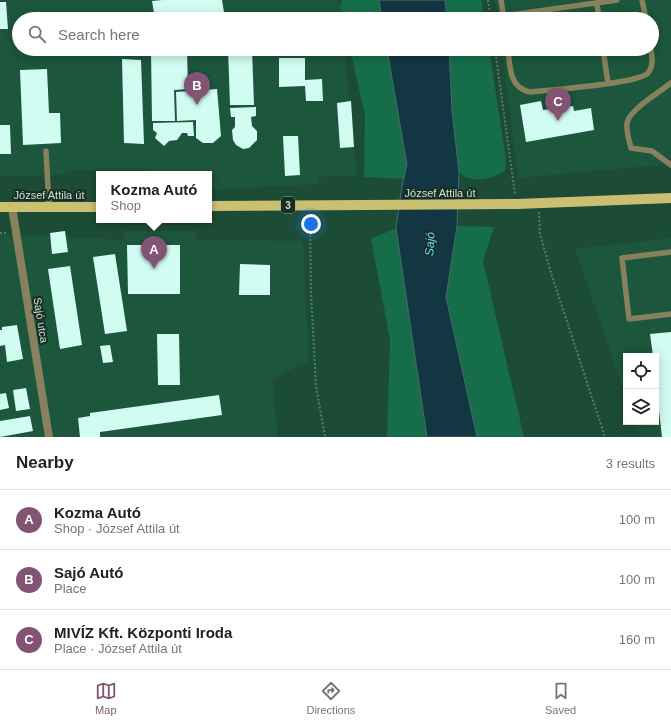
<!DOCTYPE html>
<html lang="en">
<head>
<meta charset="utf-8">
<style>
  body { margin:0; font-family:Helvetica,sans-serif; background:#f2f2f2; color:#222 }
  .controls { position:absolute; right:12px; bottom:12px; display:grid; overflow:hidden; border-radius:0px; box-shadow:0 2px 10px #0003 }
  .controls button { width:36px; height:36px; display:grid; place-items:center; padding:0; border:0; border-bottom:1px solid #e0e0e0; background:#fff; color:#222; font:20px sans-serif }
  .you { position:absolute; left:311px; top:224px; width:14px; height:14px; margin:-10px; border:3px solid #fff; border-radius:50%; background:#1a73e8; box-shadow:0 0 0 6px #1a73e833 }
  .badge { display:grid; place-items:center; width:26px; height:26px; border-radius:50%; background:#805472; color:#fff; font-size:13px; font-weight:700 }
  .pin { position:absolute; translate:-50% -33px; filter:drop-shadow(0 1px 2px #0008) }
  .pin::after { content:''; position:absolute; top:21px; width:14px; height:12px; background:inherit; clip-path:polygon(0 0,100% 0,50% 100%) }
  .popup { position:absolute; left:96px; top:171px; width:116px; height:52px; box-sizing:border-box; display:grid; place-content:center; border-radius:0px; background:#fff; filter:drop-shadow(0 1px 3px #0005); font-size:13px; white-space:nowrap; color:#767676 }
  .popup b { font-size:15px; color:#222 }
  .popup::after { content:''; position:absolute; left:50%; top:100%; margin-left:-8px; border:8px solid transparent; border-top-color:#fff }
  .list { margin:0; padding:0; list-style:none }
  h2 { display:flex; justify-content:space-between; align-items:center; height:52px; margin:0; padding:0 16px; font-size:17px }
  h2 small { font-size:13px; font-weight:400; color:#767676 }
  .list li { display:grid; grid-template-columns:26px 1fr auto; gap:12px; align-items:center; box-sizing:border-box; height:60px; padding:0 16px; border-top:1px solid #e0e0e0 }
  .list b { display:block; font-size:15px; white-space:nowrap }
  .list p { margin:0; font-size:13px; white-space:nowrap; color:#767676 }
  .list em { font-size:13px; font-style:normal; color:#767676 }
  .icon { flex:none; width:22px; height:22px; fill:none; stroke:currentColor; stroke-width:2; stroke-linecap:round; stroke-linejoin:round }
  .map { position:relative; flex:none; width:671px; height:437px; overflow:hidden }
  .search { position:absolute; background:#fff; box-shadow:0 2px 10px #0003; left:12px; right:12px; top:12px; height:44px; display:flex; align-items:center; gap:10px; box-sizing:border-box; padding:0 14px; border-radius:22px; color:#767676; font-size:15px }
  .sheet { height:232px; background:#fff }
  nav { display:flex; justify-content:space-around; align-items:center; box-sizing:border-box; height:56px; border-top:1px solid #e0e0e0; background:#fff; font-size:11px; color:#767676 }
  nav a { display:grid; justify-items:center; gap:2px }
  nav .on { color:#805472 }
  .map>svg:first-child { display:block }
</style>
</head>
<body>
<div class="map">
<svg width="671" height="437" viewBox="0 0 671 437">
  <rect width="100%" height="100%" fill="#1d4c36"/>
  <path fill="#1c563c" d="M0,0h339l2,19h-322v30h325l13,126 -38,2v7l-110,6v-16h-64l-1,-5 -79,2v4l-65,1z
    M495,0h176v157l-10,8 -143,13 -16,-129h150v-30h-154z
    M124,231h72l1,9 106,1 6,121 -37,17 6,58h-278v-203l124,6z
    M671,238v199h-31l-6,-15h22v-66h-30v41l-51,-148z"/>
  <path fill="#166d49" d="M342,0h37l3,19h-39l-3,-12z
    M445,0h36l3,19h-37z
    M350,49h37l20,116 -3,14 -40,-2 1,-62z
    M449,49h40l17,110 -1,12c-15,8 -30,13 -46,2l-7,-63z
    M457,226l37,1 -11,34 41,176h-47l-31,-140z
    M396,228l31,209h-40l3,-98 -19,-100z"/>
  <path fill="#123742" stroke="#496a6e" d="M379,0h66l2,19h-65z
    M387,49h62l3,61 7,63 -2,53 -11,71 31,140h-50l-31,-209 6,-42 5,-21z"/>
  <path fill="#d1fcf2" d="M162,0h60l2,12 -53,7h-16l-3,-18z
    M0,2h6l2,27h-8z
    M224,14v5h-21v-4z
    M228,49h24l2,56h-24z
    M151,50h36l1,39 -14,1 1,31h-23z
    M279,58h26v22l17,-1 1,22h-17l-1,-15 -26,1z
    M122,59l19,1 3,84 -20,-1z
    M47,69l2,44h11l1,30 -38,2 -3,-75z
    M217,89l4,47 -8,7h-10l-7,-5v-18l-19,1 -1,-29z
    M351,101l3,46 -14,1 -3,-45z
    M541,101l2,9 30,-4 1,5 17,-3 3,22 -68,12 -6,-37z
    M256,107v9l-5,1 1,9 5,5v9l-8,8 -6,1 -7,-4 -3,-5 -1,-10 3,-3v-10h-4l-1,-9z
    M193,122l1,14h-6l-1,-3h-5l-5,7 -8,1 -5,5 -9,-8 2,-5 -4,-3v-7z
    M0,125h10l1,29h-11z
    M283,136h15l2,39 -15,1z
    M65,231l3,21 -16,2 -2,-21z
    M127,245h53v49h-52z
    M115,254l12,77 -22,3 -12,-77z
    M240,264l30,1v30h-31z
    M70,266l12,79 -22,4 -12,-80z
    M17,325l6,34 -16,3 -2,-17 -5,1v-16h2v-3z
    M671,332v105h-9l-6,-52v-29h-3l-3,-22z
    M157,334h22l1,51h-22z
    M110,345l3,17 -10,1 -3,-17z
    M26,388l4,21 -14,2 -3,-21z
    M6,393l3,15 -9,2v-16z
    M219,395l3,20 -122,17v5h-20l-2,-19 12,-2v-3z
    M30,416l3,15 -33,6v-16z"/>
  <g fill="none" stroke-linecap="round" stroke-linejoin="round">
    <path stroke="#557d69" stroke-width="2" stroke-dasharray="2 2" stroke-linecap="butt" d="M488,0l3,19
      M495,49l20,145
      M539,212l1,22 11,39 54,164
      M310,215l1,78 5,93 9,51
      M0,233h7"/>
    <path stroke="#87815d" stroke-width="5.5" d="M501,0l3,19
      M642,0l4,19
      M597,3l2,16
      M503,16l114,-16
      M508,49c2,17 1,39 22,43 19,-2 107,-8 118,-19 6,-7 4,-16 3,-24
      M603,49l5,34
      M671,83c-10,8 -42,27 -44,40 -1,8 2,17 4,25l21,3 19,14
      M46,151l3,56
      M671,252l-49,6 7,61 42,-5"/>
    <path stroke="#87815d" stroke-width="8" d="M12,207l37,230"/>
    <path stroke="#cbbf72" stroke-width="10" d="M209,206l308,-2 154,-6
      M0,207h99"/>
  </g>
  <g text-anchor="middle" stroke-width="4" stroke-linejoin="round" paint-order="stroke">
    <rect fill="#192d23" stroke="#94ac9e" stroke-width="1" x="281" y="197" width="14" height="16" rx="3"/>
    <g font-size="10" font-weight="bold" fill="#c9e2d3">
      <text x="288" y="209">3</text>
    </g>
    <g font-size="11" fill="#c9e2d3" stroke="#192d23">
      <text x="440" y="197">József Attila út</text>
      <text x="49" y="199">József Attila út</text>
      <text transform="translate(41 320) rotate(81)" y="4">Sajó utca</text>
    </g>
    <g font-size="12" font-style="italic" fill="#65dbfe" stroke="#192d23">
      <text transform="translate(430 244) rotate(-87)" y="4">Sajó</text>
    </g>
  </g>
</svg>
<div class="controls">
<button><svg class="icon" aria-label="locate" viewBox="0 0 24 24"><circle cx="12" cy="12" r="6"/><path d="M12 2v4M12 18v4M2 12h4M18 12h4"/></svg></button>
<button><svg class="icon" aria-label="layers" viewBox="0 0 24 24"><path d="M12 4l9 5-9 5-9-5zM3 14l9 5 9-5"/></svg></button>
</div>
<div class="you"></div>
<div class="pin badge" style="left:154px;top:269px">A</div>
<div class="popup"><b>Kozma Autó</b>Shop</div>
<div class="pin badge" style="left:197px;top:105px">B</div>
<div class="pin badge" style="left:558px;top:121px">C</div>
<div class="search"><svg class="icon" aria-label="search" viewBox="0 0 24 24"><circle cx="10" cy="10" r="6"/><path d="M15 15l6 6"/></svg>Search here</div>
</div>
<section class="sheet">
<h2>Nearby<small>3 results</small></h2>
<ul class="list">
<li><span class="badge">A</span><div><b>Kozma Autó</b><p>Shop · József Attila út</p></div><em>100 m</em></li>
<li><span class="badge">B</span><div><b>Sajó Autó</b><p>Place</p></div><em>100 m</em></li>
<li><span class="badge">C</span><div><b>MIVÍZ Kft. Központi Iroda</b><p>Place · József Attila út</p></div><em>160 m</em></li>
</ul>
</section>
<nav>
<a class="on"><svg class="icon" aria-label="map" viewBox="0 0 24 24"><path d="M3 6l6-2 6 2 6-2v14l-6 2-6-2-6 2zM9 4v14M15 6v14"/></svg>Map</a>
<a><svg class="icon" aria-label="directions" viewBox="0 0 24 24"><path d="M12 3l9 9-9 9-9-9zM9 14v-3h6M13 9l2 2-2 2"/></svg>Directions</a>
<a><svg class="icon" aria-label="saved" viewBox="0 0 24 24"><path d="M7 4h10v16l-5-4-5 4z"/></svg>Saved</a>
</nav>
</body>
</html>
